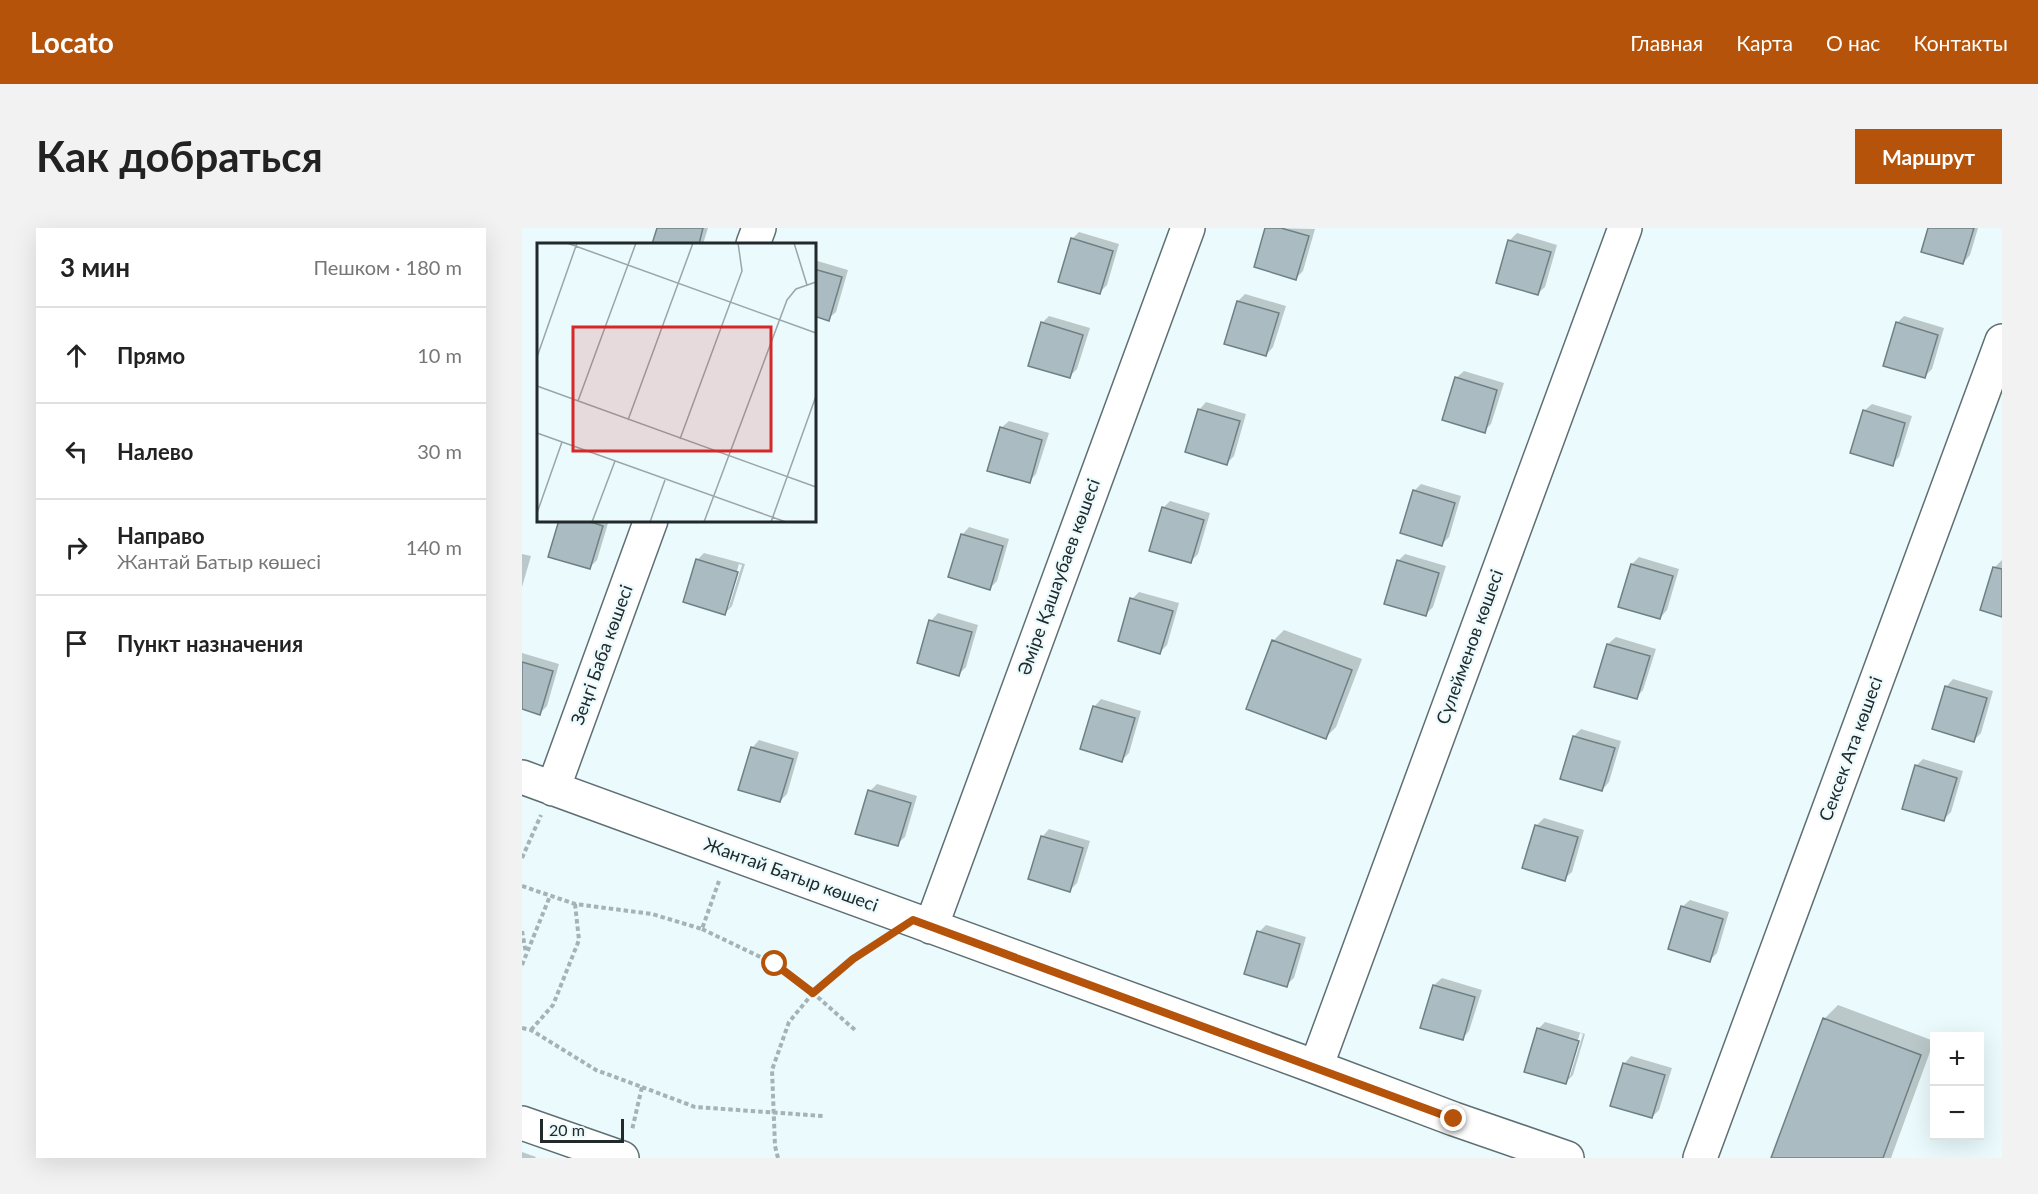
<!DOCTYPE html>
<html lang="ru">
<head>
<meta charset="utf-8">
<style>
  body { margin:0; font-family:Lato,sans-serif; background:#f2f2f2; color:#222 }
  .controls { position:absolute; right:18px; bottom:18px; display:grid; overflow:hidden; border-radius:0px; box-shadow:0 6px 24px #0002 }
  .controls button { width:54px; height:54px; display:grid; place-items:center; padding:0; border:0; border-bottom:2px solid #e0e0e0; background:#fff; color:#222; font:30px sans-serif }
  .scale { position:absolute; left:18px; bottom:15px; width:84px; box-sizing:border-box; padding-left:6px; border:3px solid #22292b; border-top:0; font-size:16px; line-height:21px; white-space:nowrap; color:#22292b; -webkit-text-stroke:4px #eafafd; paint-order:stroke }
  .stop { position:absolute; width:18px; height:18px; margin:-14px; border:4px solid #b45309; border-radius:50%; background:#fff }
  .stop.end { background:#b45309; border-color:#fff; box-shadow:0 2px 6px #0008 }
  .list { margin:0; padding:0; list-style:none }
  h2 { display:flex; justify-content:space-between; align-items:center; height:78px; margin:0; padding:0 24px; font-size:26px }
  h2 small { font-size:20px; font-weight:400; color:#767676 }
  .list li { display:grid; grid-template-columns:39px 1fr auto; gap:18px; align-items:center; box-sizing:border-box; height:96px; padding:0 24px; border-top:2px solid #e0e0e0 }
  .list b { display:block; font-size:22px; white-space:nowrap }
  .list p { margin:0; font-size:20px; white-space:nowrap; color:#767676 }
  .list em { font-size:20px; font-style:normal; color:#767676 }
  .icon { flex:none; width:33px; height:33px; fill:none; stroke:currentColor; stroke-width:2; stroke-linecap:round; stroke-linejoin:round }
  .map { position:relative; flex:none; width:1480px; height:930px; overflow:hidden; border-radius:0px }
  header { display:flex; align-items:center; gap:36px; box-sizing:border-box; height:84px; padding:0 30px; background:#b45309; color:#fff }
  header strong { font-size:28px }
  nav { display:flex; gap:33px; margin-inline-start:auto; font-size:21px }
  .intro { display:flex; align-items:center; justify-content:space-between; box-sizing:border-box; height:144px; padding:0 36px }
  h1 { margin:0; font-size:42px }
  .button { padding:15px 27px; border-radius:0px; background:#b45309; color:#fff; font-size:21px; font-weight:700 }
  main { display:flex; gap:36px; padding:0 36px }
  aside { flex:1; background:#fff; border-radius:0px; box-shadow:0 6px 24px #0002 }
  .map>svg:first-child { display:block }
</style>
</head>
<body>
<header>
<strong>Locato</strong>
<nav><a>Главная</a><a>Карта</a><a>О нас</a><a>Контакты</a></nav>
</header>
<div class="intro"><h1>Как добраться</h1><a class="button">Маршрут</a></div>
<main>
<aside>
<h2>3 мин<small>Пешком · 180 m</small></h2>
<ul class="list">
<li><svg class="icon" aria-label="ahead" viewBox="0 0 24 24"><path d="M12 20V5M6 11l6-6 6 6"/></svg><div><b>Прямо</b></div><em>10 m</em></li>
<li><svg class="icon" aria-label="left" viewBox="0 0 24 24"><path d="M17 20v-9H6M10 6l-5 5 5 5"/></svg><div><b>Налево</b></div><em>30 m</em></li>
<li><svg class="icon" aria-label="right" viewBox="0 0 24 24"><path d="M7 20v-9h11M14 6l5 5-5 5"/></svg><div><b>Направо</b><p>Жантай Батыр көшесі</p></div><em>140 m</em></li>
<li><svg class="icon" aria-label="arrive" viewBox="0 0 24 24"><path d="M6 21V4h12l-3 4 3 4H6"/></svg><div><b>Пункт назначения</b></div></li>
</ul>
</aside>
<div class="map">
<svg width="1480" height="930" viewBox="0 0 1480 930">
  <rect width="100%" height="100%" fill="#eafafd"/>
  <path fill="#0003" fill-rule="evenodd" d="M137,0h49l-5,16h-49z
    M745,0l48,1 -12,42 -7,7z
    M1407,0h49l-8,27 -7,8z
    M557,4l40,12 -12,41 -7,7 -28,-53z
    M995,5l40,12 -12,42 -8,7 -27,-54z
    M292,32l34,10 -12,42 -8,7 -14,-4z
    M723,66l41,12 -13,41 -7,8 -28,-54z
    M527,88l41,12 -13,41 -7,7 -28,-53z
    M1382,88l40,12 -12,41 -7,7 -28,-53z
    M942,143l40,12 -13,41 -7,7 -28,-53z
    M684,174l40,12 -12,42 -7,7 -28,-53z
    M1350,176l40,12 -13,41 -7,7 -28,-53z
    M487,193l40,12 -13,41 -7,8 -28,-54z
    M899,256l40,12 -12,41 -7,7 -28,-53z
    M648,273l40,12 -12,41 -7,7 -28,-53z
    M38,292h49l-12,40 -7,7z
    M447,299l40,12 -12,42 -7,7 -28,-53z
    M182,325l41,11 -13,42 -7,7 -28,-53zM217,336l3,1 -13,42h-3z
    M0,326l9,2 -9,31z
    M883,326l41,12 -13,41 -7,7 -28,-53z
    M1117,329l40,12 -12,41 -7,8 -28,-54z
    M1480,332v55l-20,-6 12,-41z
    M617,364l40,11 -12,42 -7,7 -28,-53z
    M416,385l40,12 -12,42 -7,7 -28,-53z
    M762,402l78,29 -26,68 -11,11 -52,-97z
    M1094,409l40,12 -13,41 -7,8 -40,-12 12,-42z
    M0,425l37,11 -12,42 -7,7 -18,-5z
    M1431,451l40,12 -12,42 -7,7 -28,-53z
    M579,471l40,12 -12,42 -7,7 -28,-53z
    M1059,501l40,12 -12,41 -7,8 -28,-54z
    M237,512l40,12 -12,42 -7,7 -28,-53z
    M1401,531l40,12 -12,41 -7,7 -28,-53z
    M355,556l40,12 -12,41 -8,7 -27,-53z
    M1022,590l40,12 -12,42 -8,7 -28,-53z
    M527,601l41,12 -13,42 -7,7 -28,-53z
    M1168,672l39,12 -12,41 -7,7 -28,-53z
    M744,697l40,12 -12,41 -8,7 -27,-53z
    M920,750l40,12 -13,41 -7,8 -28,-54z
    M1316,777l96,36 -43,117h-119l52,-139z
    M1023,794l40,12 -12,41 -7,7 -28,-53zM1058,805l3,1 -13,42h-3z
    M1109,828l41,12 -13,42 -7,7 -28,-53z
    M0,924l14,5 -1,1h-13z"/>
  <path fill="#aabcc1" stroke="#6f8084" stroke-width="1.5" d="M135,0h46l-4,16h-47z
    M743,0h16l28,8 -13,44 -42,-13z
    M1406,0h46l-11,36 -42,-12z
    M549,10l42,13 -13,43 -42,-12z
    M986,12l43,12 -13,43 -42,-12z
    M292,41l28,8 -13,44 -15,-5z
    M715,73l42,12 -13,43 -42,-12z
    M519,94l42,13 -13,43 -42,-12z
    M1374,94l42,13 -13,43 -42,-12z
    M933,149l42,13 -12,43 -43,-13z
    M676,181l42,12 -13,44 -42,-13z
    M1341,182l42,13 -12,43 -43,-13z
    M478,199l42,13 -12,43 -43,-12z
    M891,262l42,13 -13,43 -42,-13z
    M640,279l42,13 -13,43 -42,-12z
    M37,292h26l18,6 -13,43 -42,-12z
    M439,306l42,12 -13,44 -42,-13z
    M174,331l42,13 -13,43 -42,-13z
    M875,332l42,13 -13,43 -42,-12z
    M1109,336l42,12 -13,43 -42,-12z
    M1471,339l9,2v48l-22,-7z
    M608,370l43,13 -13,43 -42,-13z
    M407,392l43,12 -13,44 -42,-13z
    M750,412l80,30 -26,69 -80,-30z
    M1085,416l43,12 -13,43 -43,-12z
    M0,434l31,9 -13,44 -18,-6z
    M1423,458l42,12 -13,44 -42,-13z
    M571,478l42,12 -13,44 -42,-13z
    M1051,508l42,12 -13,43 -42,-12z
    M229,519l42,12 -13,43 -42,-12z
    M1393,537l42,13 -13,43 -42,-12z
    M346,562l43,13 -13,43 -43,-12z
    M1013,597l43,12 -13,44 -43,-13z
    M519,608l42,12 -13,44 -42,-13z
    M1159,678l42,13 -13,43 -42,-13z
    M735,703l43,13 -13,43 -43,-13z
    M911,757l42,12 -12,43 -43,-12z
    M1301,790l98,37 -38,103h-112z
    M1015,800l42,13 -13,43 -42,-12z
    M1101,835l42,12 -13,43 -42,-12z"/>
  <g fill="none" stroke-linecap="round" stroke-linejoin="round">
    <g stroke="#5e6f73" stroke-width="36">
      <path id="minor" d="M231,16l6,-16
        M0,549l794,290 138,52 113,39
        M31,561l98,-269
        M409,699l257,-699
        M794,839l309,-839
        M0,895l100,35
        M1178,930l302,-817"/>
    </g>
    <path stroke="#a6b3b6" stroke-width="4" stroke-dasharray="4.5 3" stroke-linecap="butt" d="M0,630l19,-43
      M0,658l53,18 77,10 50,15 17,-48
      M180,701l73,35 38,29 42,37
      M0,703l4,22
      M0,737l28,-69
      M0,800l9,2 65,40 46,17 -10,43
      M9,802l22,-25 26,-65 -4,-36
      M120,859l53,20 128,9
      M256,930l-3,-12 -3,-76 17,-48 24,-29 40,-34 28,-18"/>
    <use href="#minor" stroke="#fff" stroke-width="33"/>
  </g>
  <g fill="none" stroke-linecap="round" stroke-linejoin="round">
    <path stroke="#b45309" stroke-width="8" d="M253,736l38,29 40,-34 60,-39 541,199"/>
  </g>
  <g text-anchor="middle" stroke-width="4.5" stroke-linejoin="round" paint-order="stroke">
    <g font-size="18" fill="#22292b" stroke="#eafafd">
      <text transform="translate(537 349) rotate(-70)" y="6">Әміре Қашаубаев көшесі</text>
      <text transform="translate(948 419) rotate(-70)" y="6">Сүлейменов көшесі</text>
      <text transform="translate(80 427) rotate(-70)" y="6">Зеңгі Баба көшесі</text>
      <text transform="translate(1329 521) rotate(-70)" y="6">Сексек Ата көшесі</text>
      <text transform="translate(269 647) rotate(20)" y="6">Жантай Батыр көшесі</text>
    </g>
  </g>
  <g transform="translate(15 15)">
    <rect width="279" height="279" fill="#eafafd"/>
    <path fill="none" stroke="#9aa6a9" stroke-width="1.5" d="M30,0l249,90M257,0l13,42M0,114l40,-114M0,143l279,101M41,158l58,-158M91,177l65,-177M0,190l249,89M143,196l62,-168 -4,-28M0,270l25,-71M55,279l23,-61M113,279l15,-42M167,279l83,-222 9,-11 20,-7M234,279l45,-126"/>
    <path fill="#d62828" fill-opacity="0.15" stroke="#d62828" stroke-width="3" d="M36,84h198v124h-198z"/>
    <rect width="279" height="279" fill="none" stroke="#22292b" stroke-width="3"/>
  </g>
</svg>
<div class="controls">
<button>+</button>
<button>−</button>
</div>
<div class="scale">20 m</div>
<div class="stop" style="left:253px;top:736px"></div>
<div class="stop end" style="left:932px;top:891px"></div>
</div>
</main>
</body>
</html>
